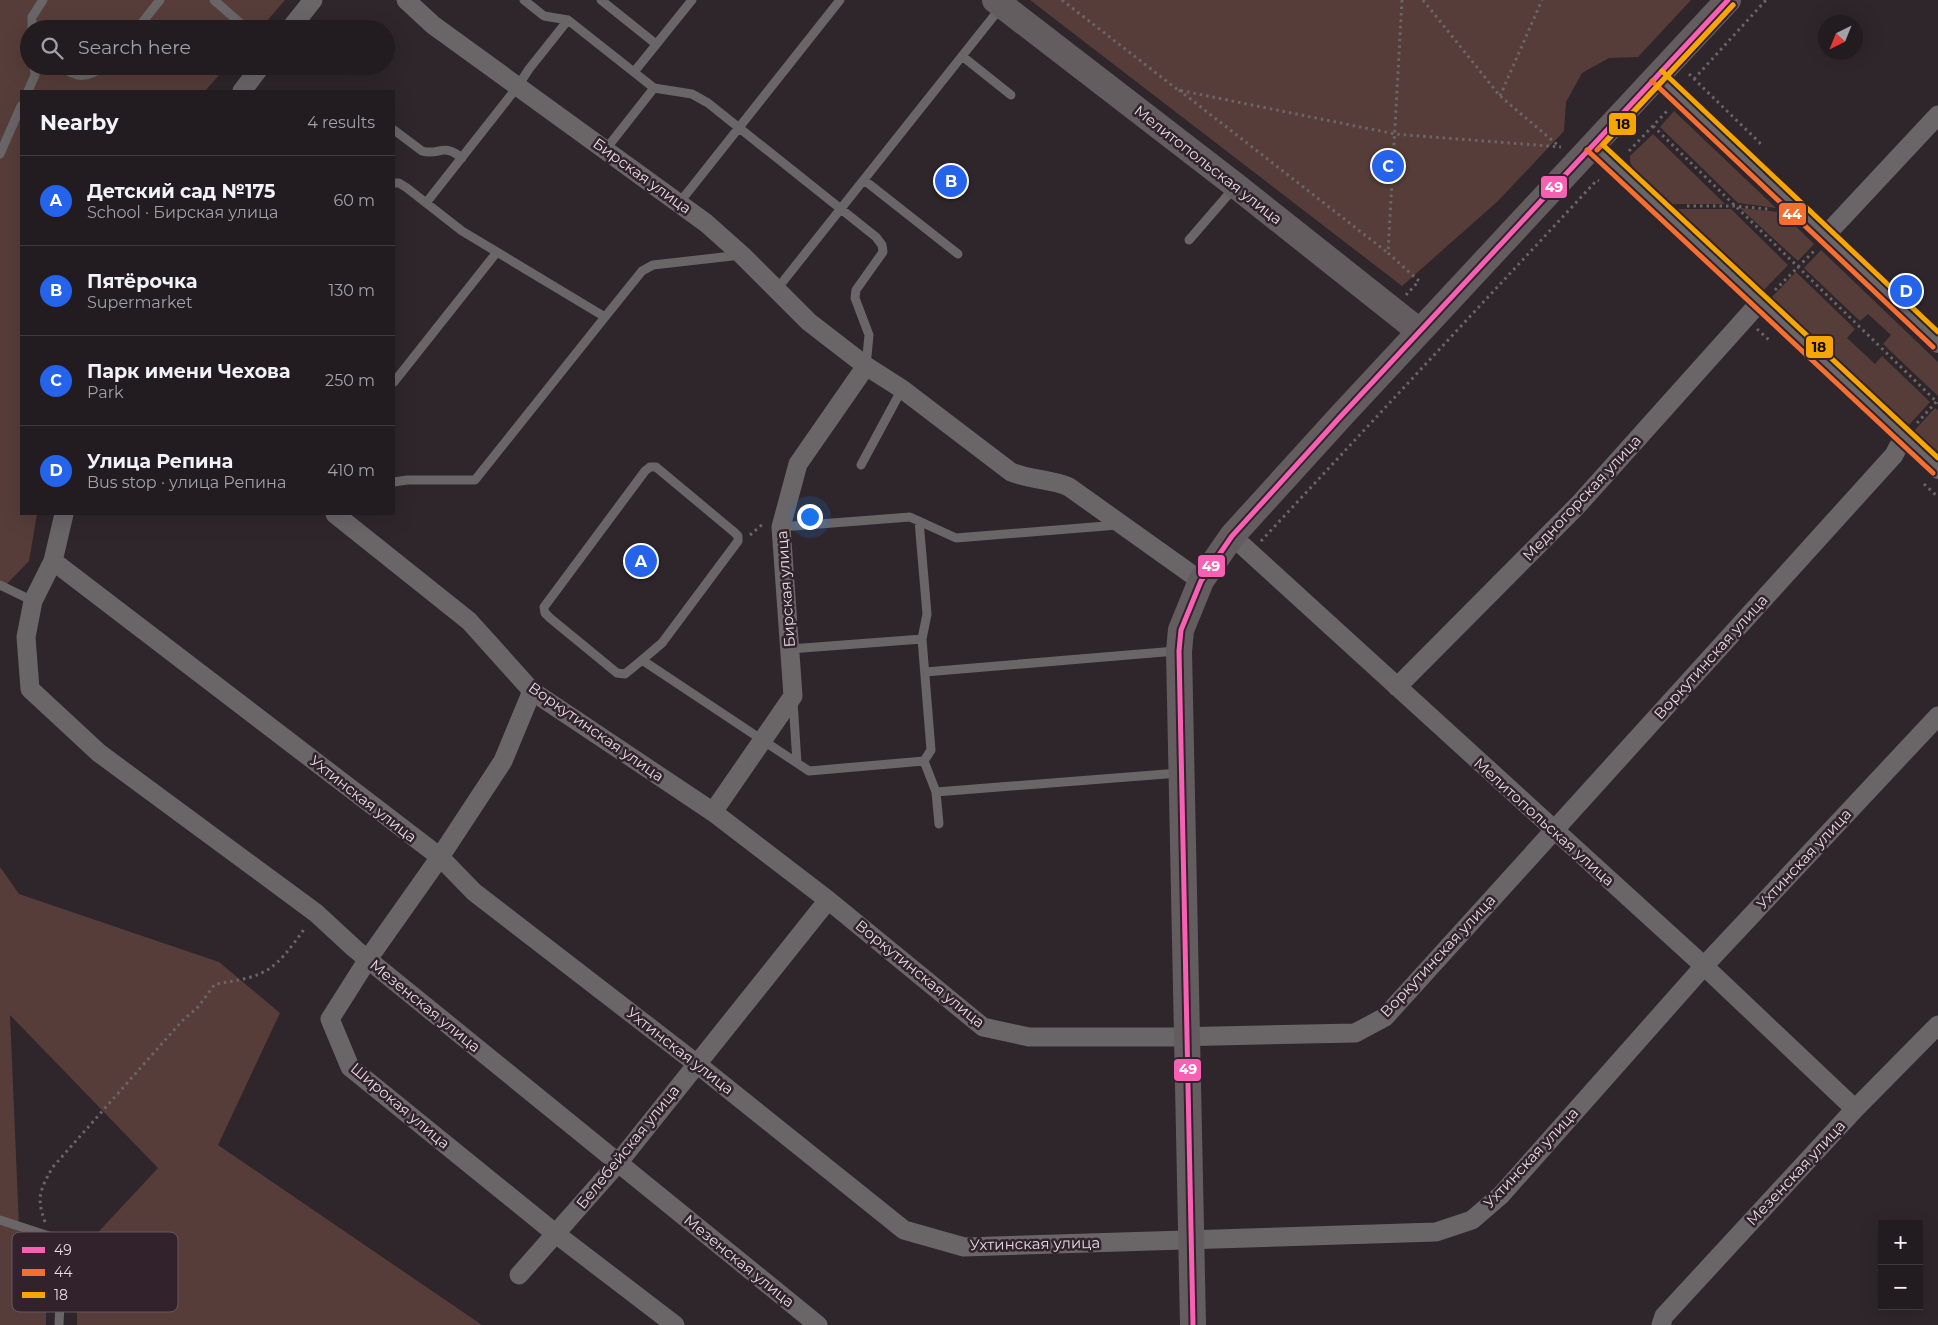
<!DOCTYPE html>
<html lang="en">
<head>
<meta charset="utf-8">
<style>
  body { margin:0; font-family:Montserrat,sans-serif; background:#2a2529; color:#f1f3f6 }
  .controls { position:absolute; right:15px; bottom:15px; display:grid; overflow:hidden; border-radius:0px; box-shadow:0 5px 20px #0002 }
  .controls button { width:45px; height:45px; display:grid; place-items:center; padding:0; border:0; border-bottom:1px solid #3f3a3e; background:#221c20; color:#f1f3f6; font:25px sans-serif }
  .compass { position:absolute; left:1818px; top:15px; width:45px; height:45px; border-radius:50%; background:#221c20; box-shadow:0 5px 20px #0002; rotate:223deg }
  .you { position:absolute; left:809px; top:516px; width:18px; height:18px; margin:-12px; border:4px solid #fff; border-radius:50%; background:#1a73e8; box-shadow:0 0 0 8px #1a73e833 }
  .badge { display:grid; place-items:center; width:32px; height:32px; border-radius:50%; background:#2563eb; color:#fff; font-size:16px; font-weight:700 }
  .pin { position:absolute; translate:-50% -50%; border:2px solid #fff; box-shadow:0 1px 5px #0006 }
  .list { margin:0; padding:0; list-style:none }
  h2 { display:flex; justify-content:space-between; align-items:center; height:65px; margin:0; padding:0 20px; font-size:21px }
  h2 small { font-size:16px; font-weight:400; color:#a2a1a5 }
  .list li { display:grid; grid-template-columns:32px 1fr auto; gap:15px; align-items:center; box-sizing:border-box; height:90px; padding:0 20px; border-top:1px solid #3f3a3e }
  .list b { display:block; font-size:19px; white-space:nowrap }
  .list p { margin:0; font-size:16px; white-space:nowrap; color:#a2a1a5 }
  .list em { font-size:16px; font-style:normal; color:#a2a1a5 }
  .icon { flex:none; width:28px; height:28px; fill:none; stroke:currentColor; stroke-width:2; stroke-linecap:round; stroke-linejoin:round }
  .map { position:relative; flex:none; width:1938px; height:1325px; overflow:hidden }
  .search { position:absolute; background:#221c20; box-shadow:0 5px 20px #0002; left:20px; top:20px; width:375px; height:55px; display:flex; align-items:center; gap:12px; box-sizing:border-box; padding:0 18px; border-radius:28px; color:#a2a1a5; font-size:19px }
  .panel { position:absolute; background:#221c20; box-shadow:0 5px 20px #0002; left:20px; top:90px; width:375px; height:425px; border-radius:0px }
  .map>svg:first-child { display:block }
</style>
</head>
<body>
<div class="map">
<svg width="1938" height="1325" viewBox="0 0 1938 1325">
  <rect width="100%" height="100%" fill="#2e262a"/>
  <path fill="#563d39" d="M0,0h285l-25,29h-231v37h198l-22,25h-184v423h16l-8,47 -29,30z
    M1030,0h661l-53,57 -29,1 -27,15 -16,29 -2,29 -66,70 -96,85z
    M1674,111l102,97 -38,-5 -78,-76z
    M1653,134l72,70h-53l-39,-36 -3,-6v-6z
    M1740,208l41,4 33,32 -16,17z
    M1676,209h55l57,56 -24,25z
    M1821,250l117,112v34l-55,-52 8,-9 -23,-21 -8,7 -56,-53z
    M1796,272l59,57 -8,9 28,26 7,-8 48,46 -21,23 -138,-127z
    M1935,408l3,2v42l-25,-20z
    M0,867l19,27 200,68 61,51 -62,132 264,180h-405v-70l81,-87 -148,-153 10,235 26,50v25h-46z"/>
  <g fill="none" stroke-linecap="round" stroke-linejoin="round">
    <path stroke="#6a6667" stroke-width="3" stroke-dasharray="2.5 4" stroke-linecap="butt" d="M1062,0l116,90 217,44 166,13
      M1402,0l-14,253 31,28 -13,14
      M1423,0l77,96 60,51
      M1689,74l73,71
      M1694,79l72,-79
      M1179,90l209,163
      M1500,96l42,-96
      M1653,126l285,277
      M1629,151l38,-40
      M1687,206h47l34,3
      M1775,290l40,-40
      M1757,329l12,11
      M1917,423l20,-22
      M1924,484l14,13
      M750,535l14,-12
      M1261,541l336,-361 2,1
      M45,1222c-9,-25 -5,-31 7,-54l130,-147 16,-14 17,-23c54,-8 59,-13 90,-56"/>
    <path stroke="#6a6566" stroke-width="9" d="M214,0l33,29
      M524,0l20,16 24,4 86,68 -48,61
      M601,0l55,44
      M32,29v-12l11,-17
      M137,29l23,-29
      M962,56l49,39
      M61,66c17,14 26,11 45,0
      M634,72l58,-72
      M654,88l38,6 16,9 168,134 6,8 1,7 -27,38 -1,8 14,37 -3,31
      M28,91l7,-16 -1,-9
      M394,130l28,21c18,5 20,-9 40,7
      M0,154l21,-48
      M864,180l94,74
      M394,183h5l8,5 55,43 143,86 -130,163h-68l-13,2
      M680,202l160,-202
      M426,203l92,-117 11,-17 39,-49
      M1189,240l45,-52
      M777,289l224,-282
      M605,317l37,-46 11,-6 88,-10
      M394,382l103,-130
      M861,465l41,-76
      M919,521l8,93 -5,25 9,111 -7,11
      M781,527l129,-10 46,21 162,-13
      M0,585l33,16
      M790,649l132,-10
      M642,660l-17,14 -8,-1 -67,-55 -5,-5 -1,-6 101,-136 5,-4h6l78,65 4,4v5l-76,102 -20,17 167,111 115,-10 12,31 243,-19
      M925,672l251,-21
      M793,701l4,62
      M936,792l3,32
      M0,1220l49,16 12,46 -2,43"/>
    <path stroke="#6a6566" stroke-width="19" d="M406,0l27,25 273,198 36,32 67,67 57,44 -68,98 -17,63 12,169 -80,116
      M290,29l23,-29
      M242,91l19,-25
      M1825,236l113,-121
      M866,366l36,23 109,83c19,8 40,7 58,15l132,94
      M64,514l-11,47 -20,40 -7,36 4,52 69,64 217,160 39,36 463,376
      M335,514l134,107 63,70 181,121 115,88 155,127 46,10h143l183,-4 30,-16 509,-562 4,-8
      M1232,536l472,430 151,143
      M53,561l387,296 34,35 223,172 207,166 60,17 472,-15 36,-12 29,-25 203,-229 234,-250
      M1397,687l181,-182 182,-203
      M532,691l-29,70 -63,96 -72,102 -38,60 20,48 206,167 119,91
      M519,1275l99,-112 210,-263
      M1661,1325l3,-9 191,-207 83,-84"/>
    <path stroke="#6a6566" stroke-width="22" d="M1657,76l281,266
      M1592,145l346,323"/>
    <path stroke="#645d60" stroke-width="26" d="M995,0l240,185 184,146
      M1193,1325l-14,-674 2,-21 20,-49 31,-45 109,-120 387,-416"/>
    <g stroke="#31222b" stroke-width="9">
      <path id="bus-1" d="M1193,1325l-14,-674 2,-21 20,-49 31,-45 109,-120 387,-416"/>
    </g>
    <g stroke="#31222b" stroke-width="9">
      <path id="bus-2" d="M1652,81l281,266
        M1587,150l346,323
        M1597,150l136,-145"/>
    </g>
    <g stroke="#31222b" stroke-width="9">
      <path id="bus-3" d="M1733,5l-130,140 335,313
        M1662,71l276,261"/>
    </g>
    <use href="#bus-1" stroke="#f860b3" stroke-width="5"/>
    <use href="#bus-2" stroke="#f46f30" stroke-width="5"/>
    <use href="#bus-3" stroke="#f7a600" stroke-width="5"/>
  </g>
  <g text-anchor="middle" stroke-width="5" stroke-linejoin="round" paint-order="stroke">
    <g font-size="15" fill="#e4dae0" stroke="#31222b">
      <text transform="translate(1208 165) rotate(38)" y="5">Мелитопольская улица</text>
      <text transform="translate(642 176) rotate(36)" y="5">Бирская улица</text>
      <text transform="translate(1582 498) rotate(-47)" y="5">Медногорская улица</text>
      <text transform="translate(786 589) rotate(-94)" y="5">Бирская улица</text>
      <text transform="translate(1711 657) rotate(-48)" y="5">Воркутинская улица</text>
      <text transform="translate(596 732) rotate(35)" y="5">Воркутинская улица</text>
      <text transform="translate(363 799) rotate(38)" y="5">Ухтинская улица</text>
      <text transform="translate(1544 822) rotate(42)" y="5">Мелитопольская улица</text>
      <text transform="translate(1804 859) rotate(-47)" y="5">Ухтинская улица</text>
      <text transform="translate(1438 956) rotate(-47)" y="5">Воркутинская улица</text>
      <text transform="translate(920 974) rotate(39)" y="5">Воркутинская улица</text>
      <text transform="translate(425 1006) rotate(39)" y="5">Мезенская улица</text>
      <text transform="translate(680 1051) rotate(38)" y="5">Ухтинская улица</text>
      <text transform="translate(400 1106) rotate(40)" y="5">Широкая улица</text>
      <text transform="translate(628 1147) rotate(-51)" y="5">Белебейская улица</text>
      <text transform="translate(1531 1158) rotate(-47)" y="5">Ухтинская улица</text>
      <text transform="translate(1796 1173) rotate(-47)" y="5">Мезенская улица</text>
      <text transform="translate(1035 1244) rotate(-1)" y="5">Ухтинская улица</text>
      <text transform="translate(739 1261) rotate(39)" y="5">Мезенская улица</text>
    </g>
  </g>
  <rect x="12" y="1232" width="166" height="80" rx="8" fill="#31222b" stroke="#675961" stroke-width="1"/>
  <rect x="22" y="1247" width="23" height="6" fill="#f860b3"/>
  <rect x="22" y="1269" width="23" height="7" fill="#f46f30"/>
  <rect x="22" y="1292" width="23" height="6" fill="#f7a600"/>
  <g font-size="14" fill="#e4dae0">
    <text x="54" y="1255">49</text>
    <text x="54" y="1277">44</text>
    <text x="54" y="1300">18</text>
  </g>
  <g stroke="#31222b" stroke-width="2">
    <rect x="1608" y="112" width="29" height="24" rx="5" fill="#f7a600"/>
    <rect x="1540" y="175" width="28" height="24" rx="5" fill="#f860b3"/>
    <rect x="1778" y="202" width="29" height="24" rx="5" fill="#f46f30"/>
    <rect x="1805" y="335" width="29" height="24" rx="5" fill="#f7a600"/>
    <rect x="1197" y="554" width="29" height="24" rx="5" fill="#f860b3"/>
    <rect x="1173" y="1058" width="29" height="24" rx="5" fill="#f860b3"/>
  </g>
  <g font-size="14" text-anchor="middle" font-weight="bold" fill="#fff">
    <text x="1554" y="192">49</text>
    <text x="1792" y="219">44</text>
    <text x="1211" y="571">49</text>
    <text x="1188" y="1074">49</text>
  </g>
  <g font-size="14" text-anchor="middle" font-weight="bold" fill="#111">
    <text x="1623" y="129">18</text>
    <text x="1819" y="352">18</text>
  </g>
</svg>
<div class="controls">
<button>+</button>
<button>−</button>
</div>
<svg class="compass" viewBox="-18 -18 36 36"><path d="M0-13l5 13h-10z" fill="#e53935"/><path d="M0 13l5-13h-10z" fill="#a2a1a5"/></svg>
<div class="you"></div>
<div class="pin badge" style="left:641px;top:561px">A</div>
<div class="pin badge" style="left:951px;top:181px">B</div>
<div class="pin badge" style="left:1388px;top:166px">C</div>
<div class="pin badge" style="left:1906px;top:291px">D</div>
<div class="search"><svg class="icon" aria-label="search" viewBox="0 0 24 24"><circle cx="10" cy="10" r="6"/><path d="M15 15l6 6"/></svg>Search here</div>
<section class="panel">
<h2>Nearby<small>4 results</small></h2>
<ul class="list">
<li><span class="badge">A</span><div><b>Детский сад №175</b><p>School · Бирская улица</p></div><em>60 m</em></li>
<li><span class="badge">B</span><div><b>Пятёрочка</b><p>Supermarket</p></div><em>130 m</em></li>
<li><span class="badge">C</span><div><b>Парк имени Чехова</b><p>Park</p></div><em>250 m</em></li>
<li><span class="badge">D</span><div><b>Улица Репина</b><p>Bus stop · улица Репина</p></div><em>410 m</em></li>
</ul>
</section>
</div>
</body>
</html>
